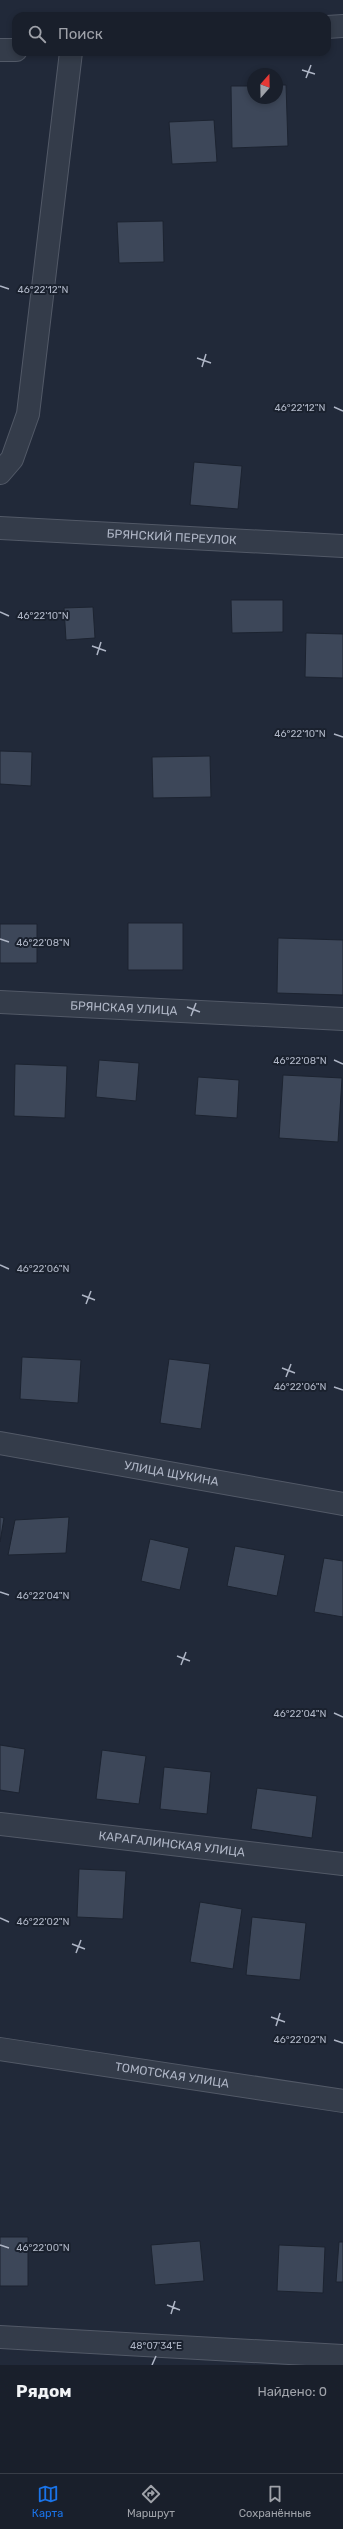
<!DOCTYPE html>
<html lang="ru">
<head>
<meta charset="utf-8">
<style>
  body { margin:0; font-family:Rubik,sans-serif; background:#262c37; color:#f1f3f6 }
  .compass { position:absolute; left:247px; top:68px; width:36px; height:36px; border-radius:50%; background:#191f2b; box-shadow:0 2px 6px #0003; rotate:20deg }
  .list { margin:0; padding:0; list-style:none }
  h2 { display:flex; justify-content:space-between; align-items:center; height:52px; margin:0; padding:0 16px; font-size:17px }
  h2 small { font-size:13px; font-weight:400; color:#9fa2a9 }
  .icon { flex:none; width:22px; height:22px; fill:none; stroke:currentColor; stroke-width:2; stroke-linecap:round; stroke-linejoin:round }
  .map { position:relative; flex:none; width:343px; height:2365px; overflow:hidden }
  .search { position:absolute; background:#191f2b; box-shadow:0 2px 6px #0003; left:12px; right:12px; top:12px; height:44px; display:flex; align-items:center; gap:10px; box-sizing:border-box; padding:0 14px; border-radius:12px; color:#9fa2a9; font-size:15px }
  .sheet { height:108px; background:#191f2b }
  nav { display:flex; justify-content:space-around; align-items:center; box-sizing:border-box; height:56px; border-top:1px solid #373d47; background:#191f2b; font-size:11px; color:#9fa2a9 }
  nav a { display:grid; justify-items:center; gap:2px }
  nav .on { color:#1a73e8 }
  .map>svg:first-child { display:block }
</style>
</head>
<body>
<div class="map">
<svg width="343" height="2365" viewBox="0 0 343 2365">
  <rect width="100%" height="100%" fill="#212939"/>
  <path fill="#3d4759" stroke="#1c2330" d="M277,85h9l2,61 -56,2 -1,-62h22v12h24z
    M214,120l3,42 -45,2 -3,-42z
    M163,221l1,41 -45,1 -2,-41z
    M194,462l48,4 -4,43 -48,-4z
    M231,600h52v32l-51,1z
    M93,607l2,31 -29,2 -2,-32z
    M306,633l37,1v44l-38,-1z
    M0,751l32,1 -1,34 -31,-2z
    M210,756l1,41 -58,1 -1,-41z
    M128,923h55v47h-55z
    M0,924h37v39h-37z
    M278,938l65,2v55l-66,-2z
    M99,1060l40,3 -3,38 -40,-4z
    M15,1064l52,2 -2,52 -51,-2z
    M283,1075l59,3 -4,64 -59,-4z
    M198,1077l41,3 -2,38 -42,-3z
    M22,1357l59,3 -3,43 -58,-4z
    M169,1359l41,5 -9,65 -41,-6z
    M0,1517l4,1 -4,24z
    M69,1517l-3,36 -58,2 7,-35z
    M150,1539l39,9 -9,42 -39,-9z
    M235,1546l50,9 -8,41 -50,-10z
    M324,1558l19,3v56l-29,-5z
    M0,1745l25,4 -6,44 -19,-3z
    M102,1750l44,6 -7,48 -43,-5z
    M164,1767l47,5 -4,42 -47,-5z
    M257,1788l60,8 -5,42 -61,-9z
    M79,1869l47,2 -3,48 -46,-2z
    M200,1902l42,7 -9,60 -43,-7z
    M252,1917l54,6 -6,57 -54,-5z
    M0,2237h28v49h-28z
    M200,2241l4,40 -49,4 -4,-40z
    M339,2242h4v40h-7z
    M279,2245l46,2 -2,46 -46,-2z"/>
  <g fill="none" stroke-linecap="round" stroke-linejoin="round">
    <g stroke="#525967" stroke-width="24">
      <g id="minor">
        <path d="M327,27l16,-1"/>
        <path d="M0,50h16"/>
        <path d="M0,473l12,-14 16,-45 43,-362"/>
        <path id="s1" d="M0,528l343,18"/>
        <path id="s2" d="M0,1002l343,17"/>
        <path id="s3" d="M0,1443l343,61"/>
        <path id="s4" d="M0,1824l343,40"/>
        <path id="s5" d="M0,2049l343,52"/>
        <path d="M0,2337l343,19"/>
      </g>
    </g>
    <use href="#minor" stroke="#343c4a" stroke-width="22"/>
  </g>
  <path fill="none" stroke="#afb6c6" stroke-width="1.5" d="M302,70l13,4M306,78l5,-13M0,286l9,3M197,358l14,5M202,367l4,-13M334,407l9,4M0,612l9,4M92,646l14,5M97,655l4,-13M334,734l9,3M0,939l9,3M187,1007l13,5M191,1016l5,-13M334,1060l9,4M0,1265l9,4M82,1295l13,5M86,1304l5,-13M282,1368l13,5M286,1377l5,-13M334,1387l9,3M0,1592l9,3M177,1656l13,5M181,1665l5,-13M334,1713l9,4M0,1918l9,4M72,1944l13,5M76,1953l5,-13M271,2017l14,5M276,2026l4,-13M334,2040l9,3M0,2245l9,3M167,2305l13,5M171,2314l4,-13M152,2365l4,-9"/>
  <g text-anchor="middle" stroke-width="4" stroke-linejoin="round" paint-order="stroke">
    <g font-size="12" fill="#afb6c6" stroke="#1a212e">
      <text dy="4" stroke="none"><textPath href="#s1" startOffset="172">БРЯНСКИЙ ПЕРЕУЛОК</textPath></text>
      <text dy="4" stroke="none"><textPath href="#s2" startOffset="124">БРЯНСКАЯ УЛИЦА</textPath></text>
      <text dy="4" stroke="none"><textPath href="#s3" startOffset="174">УЛИЦА ЩУКИНА</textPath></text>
      <text dy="4" stroke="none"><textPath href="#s4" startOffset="173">КАРАГАЛИНСКАЯ УЛИЦА</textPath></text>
      <text dy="4" stroke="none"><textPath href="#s5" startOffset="174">ТОМОТСКАЯ УЛИЦА</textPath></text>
    </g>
  </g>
  <g font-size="10" text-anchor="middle" fill="#afb6c6" stroke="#1a212e" stroke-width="4" stroke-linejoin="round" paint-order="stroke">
    <text x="43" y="293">46°22'12"N</text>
    <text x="300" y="411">46°22'12"N</text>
    <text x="43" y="619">46°22'10"N</text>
    <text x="300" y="737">46°22'10"N</text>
    <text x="43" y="946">46°22'08"N</text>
    <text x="300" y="1064">46°22'08"N</text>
    <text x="43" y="1272">46°22'06"N</text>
    <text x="300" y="1390">46°22'06"N</text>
    <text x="43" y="1599">46°22'04"N</text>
    <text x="300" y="1717">46°22'04"N</text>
    <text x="43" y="1925">46°22'02"N</text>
    <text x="300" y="2043">46°22'02"N</text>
    <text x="43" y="2251">46°22'00"N</text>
    <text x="156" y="2349">48°07'34"E</text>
  </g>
</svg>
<svg class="compass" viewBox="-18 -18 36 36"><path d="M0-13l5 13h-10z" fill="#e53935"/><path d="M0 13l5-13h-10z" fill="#9fa2a9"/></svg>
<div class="search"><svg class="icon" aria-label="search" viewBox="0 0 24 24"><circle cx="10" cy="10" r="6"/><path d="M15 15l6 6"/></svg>Поиск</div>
</div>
<section class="sheet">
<h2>Рядом<small>Найдено: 0</small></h2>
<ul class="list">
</ul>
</section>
<nav>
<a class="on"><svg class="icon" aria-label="map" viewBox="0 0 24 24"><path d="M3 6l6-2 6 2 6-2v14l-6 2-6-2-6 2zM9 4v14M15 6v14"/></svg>Карта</a>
<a><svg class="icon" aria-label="directions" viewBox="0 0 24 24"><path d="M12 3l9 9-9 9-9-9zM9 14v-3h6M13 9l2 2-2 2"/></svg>Маршрут</a>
<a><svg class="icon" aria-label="saved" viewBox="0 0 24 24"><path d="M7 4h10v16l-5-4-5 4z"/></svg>Сохранённые</a>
</nav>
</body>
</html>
